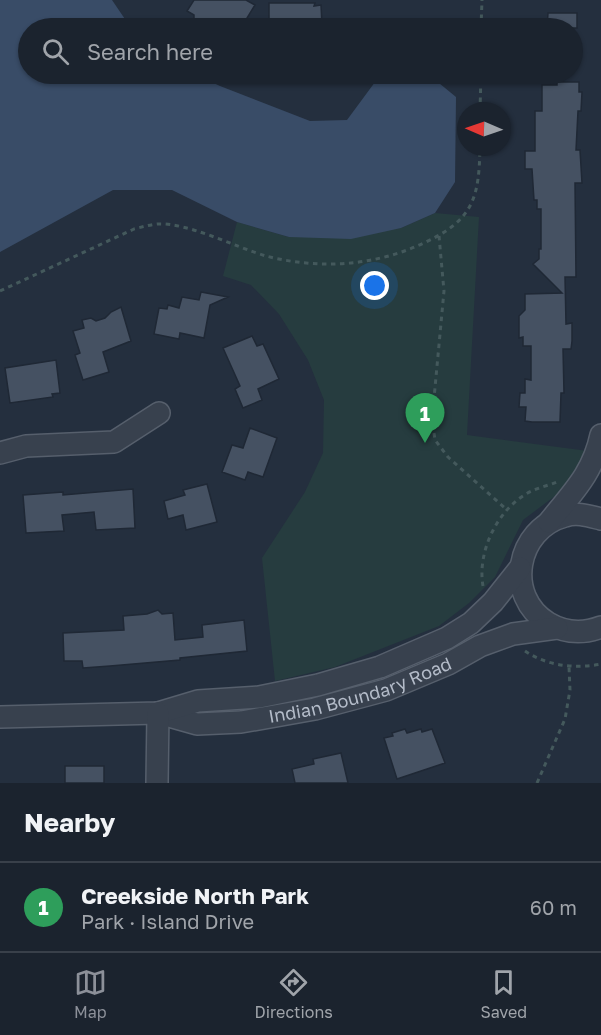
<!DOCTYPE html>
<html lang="en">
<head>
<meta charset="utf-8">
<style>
  body { margin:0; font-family:"Golos Text",sans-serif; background:#242b36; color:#f1f3f6 }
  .compass { position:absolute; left:457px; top:102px; width:54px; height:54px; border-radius:50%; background:#1b232e; box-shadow:0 2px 4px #0004; rotate:272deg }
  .you { position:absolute; left:375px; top:286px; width:21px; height:21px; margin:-15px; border:4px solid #fff; border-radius:50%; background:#1a73e8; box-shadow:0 0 0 9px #1a73e833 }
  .badge { display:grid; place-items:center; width:39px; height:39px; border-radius:50%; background:#8c9099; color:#fff; font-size:20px; font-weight:700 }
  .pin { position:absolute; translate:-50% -50px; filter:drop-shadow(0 2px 3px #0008) }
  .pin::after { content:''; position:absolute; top:32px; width:21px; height:18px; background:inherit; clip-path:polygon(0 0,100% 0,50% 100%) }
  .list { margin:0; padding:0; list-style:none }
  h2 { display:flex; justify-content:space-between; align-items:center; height:78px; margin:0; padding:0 24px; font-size:26px }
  h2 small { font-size:20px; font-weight:400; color:#a0a4aa }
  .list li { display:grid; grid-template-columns:39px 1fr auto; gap:18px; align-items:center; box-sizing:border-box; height:90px; padding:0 24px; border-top:2px solid #39404a }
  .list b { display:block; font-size:22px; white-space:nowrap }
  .list p { margin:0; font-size:20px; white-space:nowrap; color:#a0a4aa }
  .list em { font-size:20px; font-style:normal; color:#a0a4aa }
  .icon { flex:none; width:33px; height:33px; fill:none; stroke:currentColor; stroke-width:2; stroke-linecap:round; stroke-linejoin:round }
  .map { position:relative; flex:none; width:601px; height:783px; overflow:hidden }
  .search { position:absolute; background:#1b232e; box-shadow:0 2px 4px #0004; left:18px; right:18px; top:18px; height:66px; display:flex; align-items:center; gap:15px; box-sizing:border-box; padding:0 21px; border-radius:33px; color:#a0a4aa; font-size:22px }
  .sheet { height:168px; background:#1b232e }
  nav { display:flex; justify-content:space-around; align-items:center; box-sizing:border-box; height:84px; border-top:2px solid #39404a; background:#1b232e; font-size:16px; color:#a0a4aa }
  nav a { display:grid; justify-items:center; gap:3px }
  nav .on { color:#8c9099 }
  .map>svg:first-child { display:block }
</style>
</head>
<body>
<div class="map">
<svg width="601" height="783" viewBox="0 0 601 783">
  <rect width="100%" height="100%" fill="#242f3e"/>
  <path fill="#263c3f" d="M435,213l44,4 -12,218 121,16 -29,42 -36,27 -28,57 -26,26 -30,23 -104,41 -60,14 -13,-123 43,-66 18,-39 1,-53 -16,-40 -29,-46 -28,-29 -28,-9 14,-54 52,15 112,-9z"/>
  <path fill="#394c67" d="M0,0h112l19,28h-103v46h166l26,12 90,35 37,-1 31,-42 50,-4 28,23 -1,85 -20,31 -34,15 -50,11 -62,-2 -52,-15 -65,-32h-59l-113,62z"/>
  <path fill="#455162" stroke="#1f2835" stroke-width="1.5" d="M194,0h52l9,5 -14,23h-38l-9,-5v-8l-7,-4z
    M269,3h46l-1,3 7,-1 1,19 -12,1v3h-41z
    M548,13h29v15h-30z
    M557,82h22v10h3l-1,19h-3l-2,39h4l2,33h-7l1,94h-11l1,47 6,-1v18l-1,8h-8l1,44h-3l-1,29h-28l-7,-1 1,-14h-7l1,-14h5v-14l6,1v-34h-8v-9l-4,1v-22l6,-6v-16l37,-1 -29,-29 6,-5v-10h2v-40h-4v-9h-3l-2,-31h-7v-18h10v-40h7v-26h15z
    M201,292l27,5 -18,8 -6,33 -24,-5 -1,6 -25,-5 5,-26 8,1 1,-4 11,3 3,-11 17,3z
    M121,307l10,34 -28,11 6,20 -26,8 -8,-25 5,-2 -7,-22 11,-3 -2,-8 9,-2 5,3 9,-3 6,-6z
    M252,336l5,10 6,-2 16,35 -21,10 4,11 -19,8 -8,-19 5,-3 -17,-38z
    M56,360l4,33 -8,1 1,3 -43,6 -5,-35z
    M250,428l27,10 -14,39 -15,-5 -3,8 -23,-8 10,-27 11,3z
    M207,484l10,38 -31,8 -3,-15 -15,4 -4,-18 21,-6 -2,-5z
    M133,489l2,39 -39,2 -2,-18 -32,3 2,16 -38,2 -3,-38 40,-3v3z
    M158,610l4,4 11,-1 2,27 28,-3 -1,-12 42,-5 3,31 -67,7v2l-70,6 -27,2 -1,-7h-18l-1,-28 61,-3 -1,-14 24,-2z
    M405,729l2,4 14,-4 1,3 10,-3 13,34 -48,16 -13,-41 9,-2 -1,-3z
    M341,753l7,30h-53l-3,-14 22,-5 -1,-5z
    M65,766h39v17h-39z"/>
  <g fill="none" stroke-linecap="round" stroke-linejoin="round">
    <g stroke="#565f6c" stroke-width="24">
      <g id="street">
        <path d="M0,453l26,-7 88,-4 45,-29"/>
        <path d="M601,519c-12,-3 -24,-7 -36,-3 -49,13 -61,80 -17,107 17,10 35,11 53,4"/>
        <path d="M549,522c24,-30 44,-49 52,-87"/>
        <path id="s1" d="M158,713l39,11 44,-2 74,-13 71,-19 62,-26 32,-18 33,-12 44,-6"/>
        <path d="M0,717l158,-4 40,-12 61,-4 59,-12 62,-18 67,-29 24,-15 22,-21 27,-34"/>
        <path d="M157,783l1,-70"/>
      </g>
    </g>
    <path stroke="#44595c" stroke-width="3" stroke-dasharray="4.5 4.5" stroke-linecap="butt" d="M481,28l1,-28
      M480,111l1,-37
      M439,236l5,55 -12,129 3,20 13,17 59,53
      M0,291l134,-62c8,-2 15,-4 23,-5 30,-2 78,23 109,32 54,14 110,10 160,-14 48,-23 53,-45 54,-95
      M483,586c-6,-34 14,-75 43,-92 10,-6 21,-8 31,-12
      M525,651c22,15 50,18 76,13
      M537,783l28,-64 5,-29 -1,-23"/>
    <use href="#street" stroke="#38414e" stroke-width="21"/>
  </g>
  <g text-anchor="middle" stroke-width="5" stroke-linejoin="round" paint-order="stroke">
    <g font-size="18" fill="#b4bcc9" stroke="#1d2633">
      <text dy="6" stroke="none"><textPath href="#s1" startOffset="208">Indian Boundary Road</textPath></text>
    </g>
  </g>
</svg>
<svg class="compass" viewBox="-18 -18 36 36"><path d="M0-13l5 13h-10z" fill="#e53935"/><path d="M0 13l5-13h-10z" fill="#a0a4aa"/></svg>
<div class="you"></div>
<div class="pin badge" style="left:425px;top:443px;background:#2e9e5b">1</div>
<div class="search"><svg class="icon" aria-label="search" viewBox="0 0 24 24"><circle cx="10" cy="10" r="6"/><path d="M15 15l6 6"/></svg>Search here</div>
</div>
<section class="sheet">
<h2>Nearby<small></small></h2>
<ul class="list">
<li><span class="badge" style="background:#2e9e5b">1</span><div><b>Creekside North Park</b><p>Park · Island Drive</p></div><em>60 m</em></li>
</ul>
</section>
<nav>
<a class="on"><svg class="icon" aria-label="map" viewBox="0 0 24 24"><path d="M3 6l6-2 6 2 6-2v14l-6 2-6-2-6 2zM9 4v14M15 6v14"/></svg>Map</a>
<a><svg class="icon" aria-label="directions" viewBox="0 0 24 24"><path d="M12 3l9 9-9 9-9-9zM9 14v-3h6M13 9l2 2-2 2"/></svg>Directions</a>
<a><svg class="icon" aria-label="saved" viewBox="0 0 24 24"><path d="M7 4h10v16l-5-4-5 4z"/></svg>Saved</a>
</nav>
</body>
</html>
